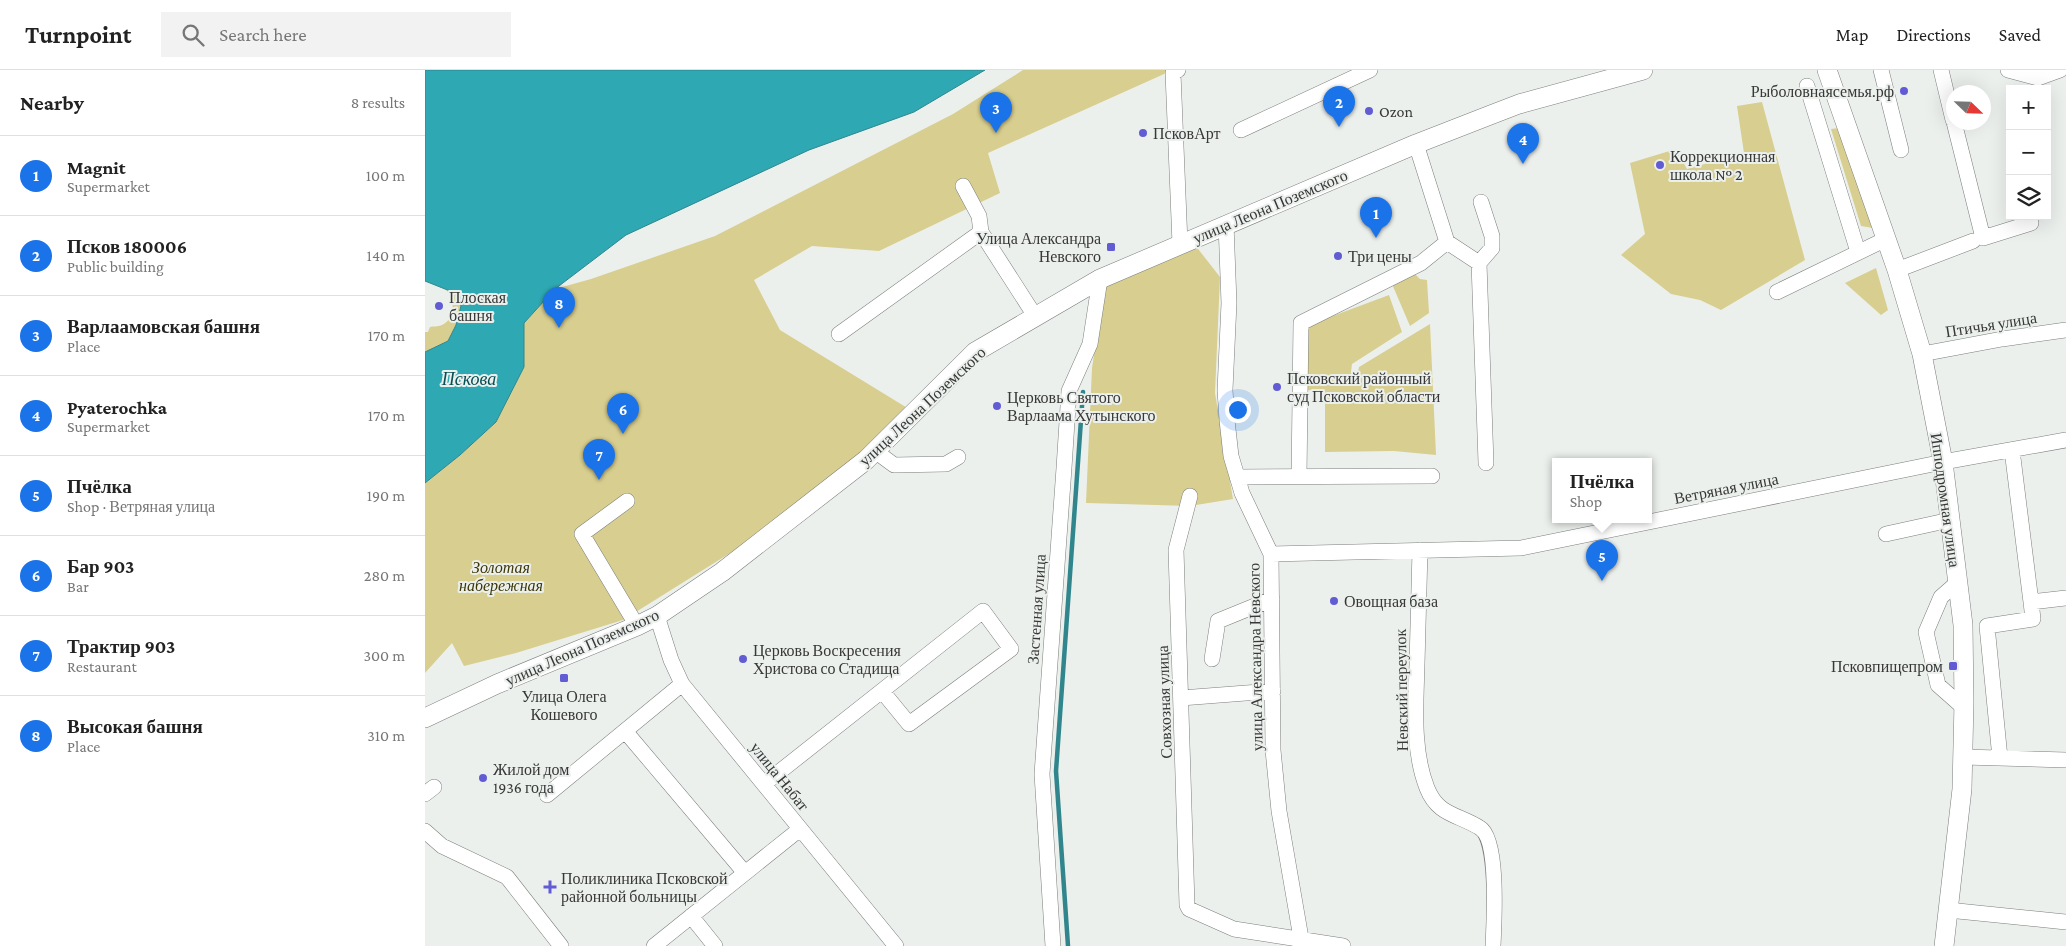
<!DOCTYPE html>
<html lang="en">
<head>
<meta charset="utf-8">
<style>
  body { margin:0; font-family:"Crimson Pro",serif; background:#f2f2f2; color:#222 }
  .controls { position:absolute; right:15px; top:15px; display:grid; overflow:hidden; border-radius:0px; box-shadow:0 5px 20px #0002 }
  .controls button { width:45px; height:45px; display:grid; place-items:center; padding:0; border:0; border-bottom:1px solid #e0e0e0; background:#fff; color:#222; font:25px sans-serif }
  .compass { position:absolute; left:1521px; top:15px; width:45px; height:45px; border-radius:50%; background:#fff; box-shadow:0 5px 20px #0002; rotate:113deg }
  .you { position:absolute; left:812px; top:339px; width:18px; height:18px; margin:-12px; border:4px solid #fff; border-radius:50%; background:#1a73e8; box-shadow:0 0 0 8px #1a73e833 }
  .badge { display:grid; place-items:center; width:32px; height:32px; border-radius:50%; background:#1a73e8; color:#fff; font-size:16px; font-weight:700 }
  .pin { position:absolute; translate:-50% -41px; filter:drop-shadow(0 1px 2px #0008) }
  .pin::after { content:''; position:absolute; top:26px; width:18px; height:15px; background:inherit; clip-path:polygon(0 0,100% 0,50% 100%) }
  .popup { position:absolute; left:1127px; top:388px; width:100px; height:65px; box-sizing:border-box; display:grid; place-content:center; border-radius:0px; background:#fff; filter:drop-shadow(0 1px 4px #0005); font-size:16px; white-space:nowrap; color:#767676 }
  .popup b { font-size:19px; color:#222 }
  .popup::after { content:''; position:absolute; left:50%; top:100%; margin-left:-10px; border:10px solid transparent; border-top-color:#fff }
  .list { margin:0; padding:0; list-style:none }
  h2 { display:flex; justify-content:space-between; align-items:center; height:65px; margin:0; padding:0 20px; font-size:21px }
  h2 small { font-size:16px; font-weight:400; color:#767676 }
  .list li { display:grid; grid-template-columns:32px 1fr auto; gap:15px; align-items:center; box-sizing:border-box; height:80px; padding:0 20px; border-top:1px solid #e0e0e0 }
  .list b { display:block; font-size:19px; white-space:nowrap }
  .list p { margin:0; font-size:16px; white-space:nowrap; color:#767676 }
  .list em { font-size:16px; font-style:normal; color:#767676 }
  .icon { flex:none; width:28px; height:28px; fill:none; stroke:currentColor; stroke-width:2; stroke-linecap:round; stroke-linejoin:round }
  .map { position:relative; flex:none; width:1641px; height:876px; overflow:hidden }
  header { display:flex; align-items:center; gap:30px; box-sizing:border-box; height:70px; padding:0 25px; background:#fff; border-bottom:1px solid #e0e0e0 }
  header strong { font-size:24px }
  nav { display:flex; gap:28px; margin-inline-start:auto; font-size:18px }
  .search { width:350px; height:45px; background:#f2f2f2; display:flex; align-items:center; gap:12px; box-sizing:border-box; padding:0 18px; border-radius:0px; color:#767676; font-size:19px }
  main { display:flex }
  aside { flex:1; background:#fff }
  .map>svg:first-child { display:block }
</style>
</head>
<body>
<header>
<strong>Turnpoint</strong>
<div class="search"><svg class="icon" aria-label="search" viewBox="0 0 24 24"><circle cx="10" cy="10" r="6"/><path d="M15 15l6 6"/></svg>Search here</div>
<nav><a>Map</a><a>Directions</a><a>Saved</a></nav>
</header>
<main>
<aside>
<h2>Nearby<small>8 results</small></h2>
<ul class="list">
<li><span class="badge">1</span><div><b>Magnit</b><p>Supermarket</p></div><em>100 m</em></li>
<li><span class="badge">2</span><div><b>Псков 180006</b><p>Public building</p></div><em>140 m</em></li>
<li><span class="badge">3</span><div><b>Варлаамовская башня</b><p>Place</p></div><em>170 m</em></li>
<li><span class="badge">4</span><div><b>Pyaterochka</b><p>Supermarket</p></div><em>170 m</em></li>
<li><span class="badge">5</span><div><b>Пчёлка</b><p>Shop · Ветряная улица</p></div><em>190 m</em></li>
<li><span class="badge">6</span><div><b>Бар 903</b><p>Bar</p></div><em>280 m</em></li>
<li><span class="badge">7</span><div><b>Трактир 903</b><p>Restaurant</p></div><em>300 m</em></li>
<li><span class="badge">8</span><div><b>Высокая башня</b><p>Place</p></div><em>310 m</em></li>
</ul>
</aside>
<div class="map">
<svg width="1641" height="876" viewBox="0 0 1641 876">
  <rect width="100%" height="100%" fill="#ecf0ed"/>
  <path fill="#d8ce8f" d="M598,0h150l-185,83 12,40 -121,58 -67,-5 -58,34 26,50 129,79 -54,51 -96,75 -136,85 -107,33 -52,13 -12,-23 -27,30v-190l35,-28 36,-33 28,-55v-44l31,-34 36,-10 124,-43 238,-122z
    M1337,32l43,158 -84,50 -21,-10 -29,-6 -50,-39 24,-21 -15,-71 46,-14 11,20 57,-16 -7,-47z
    M1414,58l34,100 -12,-2 -30,-97z
    M770,175l25,32 -5,116 18,106 -43,7 -104,-3 6,-135 13,-86z
    M1451,198l12,42 -7,5 -36,-32z
    M990,204l5,5 7,1 2,33 -19,13 -18,-42z
    M21,220l10,3 5,13 -5,19 -8,16 -23,11v-20h3l2,-5c3,-1 8,0 12,-2 14,-7 13,-26 4,-35z
    M964,225l13,37 -50,32 -1,8h7l1,-5 71,-43 6,131 -42,-4 -69,1v-61l-19,-1v-64z"/>
  <path fill="#2ea8b2" stroke="#31868d" d="M0,0h560l-71,42 -105,38 -183,85 -71,54 -31,34v44l-28,55 -36,33 -35,28v-131l23,-11 8,-16 5,-19 -6,-13 -30,-12z"/>
  <g fill="none" stroke-linecap="round" stroke-linejoin="round">
    <path stroke="#31868d" stroke-width="4.5" d="M643,876l-12,-175 27,-379"/>
    <g stroke="#7b7e7c" stroke-width="16">
      <path id="minor" d="M753,0l-5,3 7,171
        M1456,0l20,80
        M1516,0l12,50
        M1583,0l30,8 22,-8
        M1382,16l51,166
        M1529,52l29,116 48,-15
        M816,60l129,-60
        M538,116l16,30 2,16
        M801,154l3,79 -4,87 2,30 4,36 11,37 29,61 2,196 6,61 22,127 -1,8
        M1022,172l32,21 7,200
        M1054,193l13,-15v-12l-11,-34
        M1472,200l76,-29
        M1352,222l109,-53
        M414,264l142,-102 54,84
        M1497,284l80,-15 64,-9
        M1587,380l19,152 35,-4
        M450,381l19,14 52,-1 12,-7
        M874,406l2,-153 120,-60 26,-21 -31,-98
        M812,407l195,-1
        M765,426l-14,54 11,355 2,4 45,20 109,17
        M202,431l-45,33 55,92
        M1461,464l64,-14
        M995,480c-1,38 -2,76 -3,114 -1,41 -5,86 10,124 11,28 31,26 53,40 19,11 14,96 13,118
        M846,484l250,-6 422,-86 123,-22
        M1533,512l-17,15 -15,35 12,53 26,23
        M232,546l14,44 11,24 214,262
        M787,589l6,-38 54,-22
        M756,628l92,-7
        M200,661l120,142
        M1538,687l103,3
        M1575,688l-13,-132 46,-7 -2,-17
        M339,714l219,-173 28,38 -102,75 -27,-33
        M0,724l9,-7
        M122,725l135,-111
        M0,761l17,15 65,31 54,69
        M1523,840l118,12
        M266,846l24,30
        M229,876l146,-117
        M628,876l-11,-172 22,-306 5,-77 21,-47 10,-65"/>
    </g>
    <g stroke="#7b7e7c" stroke-width="20">
      <path id="major" d="M1402,0l70,200 25,84 21,108 20,163 1,77 -2,87 -18,157
        M0,648l72,-34 140,-58 20,-10 65,-44 144,-112 109,-108 125,-73 316,-135 77,-30 26,-10 124,-34"/>
    </g>
    <use href="#minor" stroke="#fff" stroke-width="15"/>
    <use href="#major" stroke="#fff" stroke-width="19"/>
  </g>
  <g fill="#615bd4" stroke="#ecf0ed" stroke-width="2">
    <circle cx="1479" cy="21" r="5"/>
    <circle cx="944" cy="41" r="5"/>
    <circle cx="718" cy="63" r="5"/>
    <circle cx="1235" cy="95" r="5"/>
    <rect x="681" y="172" width="10" height="10" rx="2.5"/>
    <circle cx="913" cy="186" r="5"/>
    <circle cx="14" cy="236" r="5"/>
    <circle cx="852" cy="317" r="5"/>
    <circle cx="572" cy="336" r="5"/>
    <circle cx="909" cy="531" r="5"/>
    <circle cx="318" cy="589" r="5"/>
    <rect x="1523" y="591" width="10" height="10" rx="2.5"/>
    <rect x="134" y="603" width="10" height="10" rx="2.5"/>
    <circle cx="58" cy="708" r="5"/>
    <path d="M122.5 809.5h5v5h5v5h-5v5h-5v-5h-5v-5h5z"/>
  </g>
  <g text-anchor="middle" stroke-width="4" stroke-linejoin="round" paint-order="stroke">
    <g font-size="16" fill="#373837" stroke="#ecf0ed" text-anchor="start">
      <text x="1469" y="27" text-anchor="end">Рыболовнаясемья.рф</text>
      <text x="954" y="47">Ozon</text>
      <text x="728" y="69">ПсковАрт</text>
      <text x="1245" y="92">Коррекционная<tspan x="1245" dy="18">школа № 2</tspan></text>
      <text x="676" y="174" text-anchor="end">Улица Александра<tspan x="676" dy="18">Невского</tspan></text>
      <text x="923" y="192">Три цены</text>
      <text x="24" y="233">Плоская<tspan x="24" dy="18">башня</tspan></text>
      <text x="862" y="314">Псковский районный<tspan x="862" dy="18">суд Псковской области</tspan></text>
      <text x="582" y="333">Церковь Святого<tspan x="582" dy="18">Варлаама Хутынского</tspan></text>
      <text x="919" y="537">Овощная база</text>
      <text x="328" y="586">Церковь Воскресения<tspan x="328" dy="18">Христова со Стадища</tspan></text>
      <text x="1518" y="602" text-anchor="end">Псковпищепром</text>
      <text x="139" y="632" text-anchor="middle">Улица Олега<tspan x="139" dy="18">Кошевого</tspan></text>
      <text x="68" y="705">Жилой дом<tspan x="68" dy="18">1936 года</tspan></text>
      <text x="136" y="814">Поликлиника Псковской<tspan x="136" dy="18">районной больницы</tspan></text>
    </g>
    <g font-size="16" fill="#373837" stroke="#ecf0ed">
      <text transform="translate(845 136) rotate(-23)" y="6">улица Леона Поземского</text>
      <text transform="translate(1566 254) rotate(-9)" y="6">Птичья улица</text>
      <text transform="translate(497 336) rotate(-43)" y="6">улица Леона Поземского</text>
      <text transform="translate(1301 418) rotate(-11)" y="6">Ветряная улица</text>
      <text transform="translate(1521 430) rotate(82)" y="6">Ипподромная улица</text>
      <text transform="translate(611 539) rotate(-86)" y="6">Застенная улица</text>
      <text transform="translate(157 577) rotate(-24)" y="6">улица Леона Поземского</text>
      <text transform="translate(830 587) rotate(-91)" y="6">улица Александра Невского</text>
      <text transform="translate(976 620) rotate(-91)" y="6">Невский переулок</text>
      <text transform="translate(739 632) rotate(-92)" y="6">Совхозная улица</text>
      <text transform="translate(355 706) rotate(51)" y="6">улица Набат</text>
    </g>
    <g font-size="16" font-style="italic" fill="#3d3607" stroke="#ecf0ed">
      <text x="76" y="503">Золотая<tspan x="76" dy="18">набережная</tspan></text>
    </g>
    <g font-size="18" font-style="italic" fill="#064e54" stroke="#ecf0ed">
      <text x="44" y="315">Пскова</text>
    </g>
  </g>
</svg>
<div class="controls">
<button>+</button>
<button>−</button>
<button><svg class="icon" aria-label="layers" viewBox="0 0 24 24"><path d="M12 4l9 5-9 5-9-5zM3 14l9 5 9-5"/></svg></button>
</div>
<svg class="compass" viewBox="-18 -18 36 36"><path d="M0-13l5 13h-10z" fill="#e53935"/><path d="M0 13l5-13h-10z" fill="#767676"/></svg>
<div class="you"></div>
<div class="pin badge" style="left:951px;top:168px">1</div>
<div class="pin badge" style="left:914px;top:57px">2</div>
<div class="pin badge" style="left:571px;top:63px">3</div>
<div class="pin badge" style="left:1098px;top:94px">4</div>
<div class="pin badge" style="left:1177px;top:511px">5</div>
<div class="popup"><b>Пчёлка</b>Shop</div>
<div class="pin badge" style="left:198px;top:364px">6</div>
<div class="pin badge" style="left:174px;top:410px">7</div>
<div class="pin badge" style="left:134px;top:258px">8</div>
</div>
</main>
</body>
</html>
